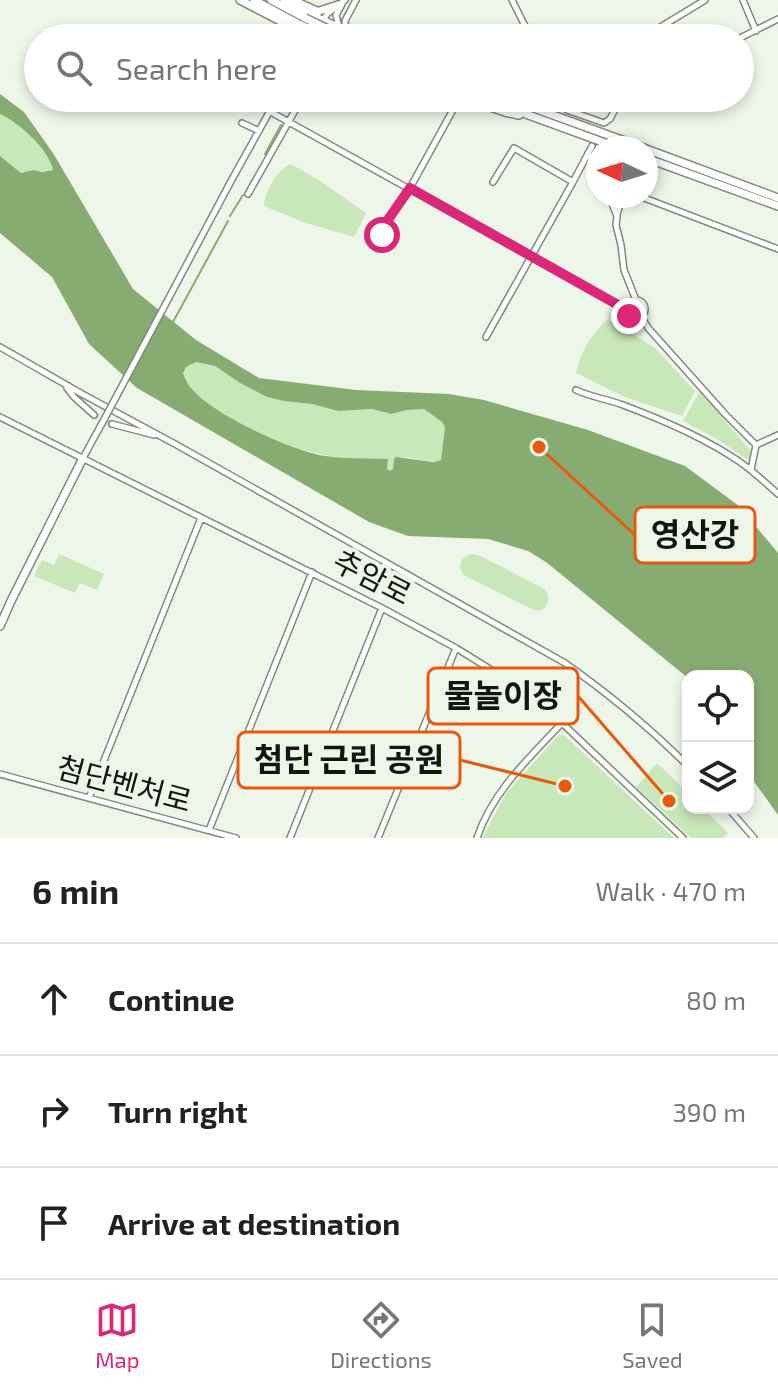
<!DOCTYPE html>
<html lang="en">
<head>
<meta charset="utf-8">
<style>
  body { margin:0; font-family:"Exo 2","Noto Sans KR",sans-serif; background:#f6f6f6; color:#222 }
  .controls { position:absolute; right:24px; bottom:24px; display:grid; overflow:hidden; border-radius:16px; box-shadow:0 4px 12px #0003 }
  .controls button { width:72px; height:72px; display:grid; place-items:center; padding:0; border:0; border-bottom:2px solid #e0e0e0; background:#fff; color:#222; font:40px sans-serif }
  .compass { position:absolute; left:586px; top:136px; width:72px; height:72px; border-radius:50%; background:#fff; box-shadow:0 4px 12px #0003; rotate:274deg }
  .stop { position:absolute; width:24px; height:24px; margin:-18px; border:6px solid #db2777; border-radius:50%; background:#fff }
  .stop.end { background:#db2777; border-color:#fff; box-shadow:0 2px 8px #0008 }
  .list { margin:0; padding:0; list-style:none }
  h2 { display:flex; justify-content:space-between; align-items:center; height:104px; margin:0; padding:0 32px; font-size:34px }
  h2 small { font-size:26px; font-weight:400; color:#767676 }
  .list li { display:grid; grid-template-columns:52px 1fr auto; gap:24px; align-items:center; box-sizing:border-box; height:112px; padding:0 32px; border-top:2px solid #e0e0e0 }
  .list b { display:block; font-size:30px; white-space:nowrap }
  .list em { font-size:26px; font-style:normal; color:#767676 }
  .icon { flex:none; width:44px; height:44px; fill:none; stroke:currentColor; stroke-width:2; stroke-linecap:round; stroke-linejoin:round }
  .map { position:relative; flex:none; width:778px; height:838px; overflow:hidden }
  .search { position:absolute; background:#fff; box-shadow:0 4px 12px #0003; left:24px; right:24px; top:24px; height:88px; display:flex; align-items:center; gap:20px; box-sizing:border-box; padding:0 28px; border-radius:44px; color:#767676; font-size:30px }
  .sheet { height:440px; background:#fff }
  nav { display:flex; justify-content:space-around; align-items:center; box-sizing:border-box; height:112px; border-top:2px solid #e0e0e0; background:#fff; font-size:22px; color:#767676 }
  nav a { display:grid; justify-items:center; gap:4px }
  nav .on { color:#db2777 }
  .map>svg:first-child { display:block }
</style>
</head>
<body>
<div class="map">
<svg width="778" height="838" viewBox="0 0 778 838">
  <rect width="100%" height="100%" fill="#eef6e9"/>
  <path fill="#c9e8b9" d="M0,114c19,8 50,35 53,56l-32,3 -21,-17z
    M291,164l29,17 46,32 -12,24 -51,-15 -39,-16c2,-16 12,-36 27,-42z
    M608,319l47,29 40,43 -13,25 -55,-18 -51,-25c5,-22 15,-39 32,-54z
    M196,362l19,4 25,17 27,14 17,4 28,3 26,7 34,-2 19,5 16,-4 17,-1 18,13 3,5 -4,33c-16,4 -32,-6 -47,-1l-1,10 -3,2 -3,-2v-10c-22,-1 -47,0 -68,-5 -35,-7 -105,-38 -127,-65 -5,-5 -7,-11 -9,-16l3,-6z
    M700,391l50,59 2,5 -4,5 -31,-21 -34,-18z
    M59,554l45,20 -7,16 -17,-7 -5,10 -41,-17 8,-16 12,5z
    M471,554l7,1 67,34 4,10 -3,8 -7,4 -5,-1 -67,-33c-11,-8 -8,-19 4,-23z
    M559,735h5l110,103h-192l25,-46z
    M657,763l31,30v15h15l25,25 -5,5h-32l-55,-51z"/>
  <path fill="#87ac72" fill-rule="evenodd" d="M0,94l24,18 29,41 80,136 63,51 63,38 97,12 93,4 35,6 104,30 97,36 54,40 39,47v262l-30,-42v-97h-60v2l-142,-116 -18,-11 -40,-12 -80,-3 -39,-14 -232,-134 -48,-44 -37,-67 -52,-44v-77l21,17 13,-3 8,2 11,-2c-4,-21 -35,-48 -53,-56zM196,362l19,4 25,17 27,14 17,4 28,3 26,7 34,-2 19,5 16,-4 17,-1 18,13 3,5 -4,33 -8,2 -37,-5 -2,2 -1,10 -3,2 -3,-2 1,-10c-22,-1 -47,0 -69,-4 -34,-8 -105,-40 -127,-66 -5,-5 -7,-11 -9,-16l3,-6z"/>
  <g fill="none" stroke-linecap="round" stroke-linejoin="round">
    <path stroke="#87ac72" stroke-width="2" d="M342,20l9,-16
      M265,154l16,-29
      M230,216l13,-21
      M173,322l55,-101"/>
    <path stroke="#cdd4c9" stroke-width="5" stroke-dasharray="5 2.5" stroke-linecap="butt" d="M94,415l18,9"/>
    <g stroke="#828a7f" stroke-width="8">
      <path id="minor" d="M295,0l24,11
        M356,0l-11,21v5l29,12
        M512,0l19,38
        M743,0l13,31
        M339,27l-3,-12 6,-11
        M288,28l7,10
        M313,34l15,-21 17,-13
        M654,38l5,-10 46,-28
        M740,38l38,-19
        M534,98l32,11
        M562,98l5,12 37,13 6,-4 11,-21
        M269,111l358,199
        M242,123l17,8
        M588,153l10,20
        M573,182l19,-36
        M230,183l47,-85
        M248,194l54,-96
        M609,196l8,20 -1,9 5,20 3,25 12,30
        M639,196l139,53
        M617,215l5,-19
        M382,235l3,-11 25,-36 44,-80 -5,-5 -14,-5
        M627 309a9 9 0 1 1 18 0a9 9 0 1 1-18 0Z
        M641,317l8,12 76,85 31,31 -5,25
        M486,337l87,-155 -59,-34 -21,34
        M0,347l84,48 91,49 390,219c44,31 85,65 123,103
        M67,388l7,9 20,18
        M576,390c15,7 31,9 47,15 40,15 82,33 117,57 14,10 26,21 38,32
        M0,417l382,191 74,40 66,41 40,34 121,115
        M112,424l42,11
        M756,445l22,-10
        M83,458l23,-42
        M0,774l236,64
        M89,798l112,-280
        M728,808l26,30
        M209,830l103,-258
        M290,838l92,-230
        M378,838l78,-190
        M477,838c15,-46 52,-80 85,-115"/>
    </g>
    <g stroke="#828a7f" stroke-width="10">
      <path id="major" d="M240,0l73,38
        M254,0l47,25
        M271,0l34,18
        M284,0l38,20 41,18
        M310,14l28,-9
        M330,30l18,8
        M464,98l41,14 14,3
        M482,98l137,50
        M506,98l138,50
        M646,149l132,49
        M646,158l132,48
        M0,626l11,-25 72,-143"/>
    </g>
    <use href="#minor" stroke="#fff" stroke-width="5"/>
    <use href="#major" stroke="#fff" stroke-width="7"/>
    <g stroke="#828a7f" stroke-width="8" stroke-linecap="butt">
      <path id="minor-bridge" d="M106,416l124,-233"/>
    </g>
    <g stroke="#828a7f" stroke-width="10" stroke-linecap="butt">
      <path id="major-bridge" d="M305,18l25,12
        M301,25l25,12"/>
    </g>
    <use href="#minor-bridge" stroke="#fff" stroke-width="5"/>
    <use href="#major-bridge" stroke="#fff" stroke-width="7"/>
  </g>
  <g fill="none" stroke-linecap="round" stroke-linejoin="round">
    <path stroke="#db2777" stroke-width="10" d="M382,235l3,-11 25,-36 217,122 2,6"/>
  </g>
  <g text-anchor="middle" stroke-width="8" stroke-linejoin="round" paint-order="stroke">
    <g font-size="30" fill="#131511" stroke="#eef6e9">
      <text transform="translate(372 578) rotate(27)" y="10">추암로</text>
      <text transform="translate(124 785) rotate(15)" y="10">첨단벤처로</text>
    </g>
  </g>
  <path fill="none" stroke="#e8590c" stroke-width="3" d="M539 447L635 535M669 801L578 696M565 786L460 760"/>
  <g fill="#e8590c" stroke="#eef6e9" stroke-width="3">
    <circle cx="539" cy="447" r="8"/>
    <circle cx="669" cy="801" r="8"/>
    <circle cx="565" cy="786" r="8"/>
  </g>
  <g fill="#eef6e9" stroke="#e8590c" stroke-width="3">
    <rect x="635" y="507" width="120" height="56" rx="8"/>
    <rect x="428" y="668" width="150" height="56" rx="8"/>
    <rect x="238" y="732" width="222" height="56" rx="8"/>
  </g>
  <g font-size="32" text-anchor="middle" font-weight="bold" fill="#131511">
    <text x="695" y="546">영산강</text>
    <text x="503" y="707">물놀이장</text>
    <text x="349" y="771">첨단 근린 공원</text>
  </g>
</svg>
<div class="controls">
<button><svg class="icon" aria-label="locate" viewBox="0 0 24 24"><circle cx="12" cy="12" r="6"/><path d="M12 2v4M12 18v4M2 12h4M18 12h4"/></svg></button>
<button><svg class="icon" aria-label="layers" viewBox="0 0 24 24"><path d="M12 4l9 5-9 5-9-5zM3 14l9 5 9-5"/></svg></button>
</div>
<svg class="compass" viewBox="-18 -18 36 36"><path d="M0-13l5 13h-10z" fill="#e53935"/><path d="M0 13l5-13h-10z" fill="#767676"/></svg>
<div class="stop" style="left:382px;top:235px"></div>
<div class="stop end" style="left:629px;top:316px"></div>
<div class="search"><svg class="icon" aria-label="search" viewBox="0 0 24 24"><circle cx="10" cy="10" r="6"/><path d="M15 15l6 6"/></svg>Search here</div>
</div>
<section class="sheet">
<h2>6 min<small>Walk · 470 m</small></h2>
<ul class="list">
<li><svg class="icon" aria-label="ahead" viewBox="0 0 24 24"><path d="M12 20V5M6 11l6-6 6 6"/></svg><div><b>Continue</b></div><em>80 m</em></li>
<li><svg class="icon" aria-label="right" viewBox="0 0 24 24"><path d="M7 20v-9h11M14 6l5 5-5 5"/></svg><div><b>Turn right</b></div><em>390 m</em></li>
<li><svg class="icon" aria-label="arrive" viewBox="0 0 24 24"><path d="M6 21V4h12l-3 4 3 4H6"/></svg><div><b>Arrive at destination</b></div></li>
</ul>
</section>
<nav>
<a class="on"><svg class="icon" aria-label="map" viewBox="0 0 24 24"><path d="M3 6l6-2 6 2 6-2v14l-6 2-6-2-6 2zM9 4v14M15 6v14"/></svg>Map</a>
<a><svg class="icon" aria-label="directions" viewBox="0 0 24 24"><path d="M12 3l9 9-9 9-9-9zM9 14v-3h6M13 9l2 2-2 2"/></svg>Directions</a>
<a><svg class="icon" aria-label="saved" viewBox="0 0 24 24"><path d="M7 4h10v16l-5-4-5 4z"/></svg>Saved</a>
</nav>
</body>
</html>
